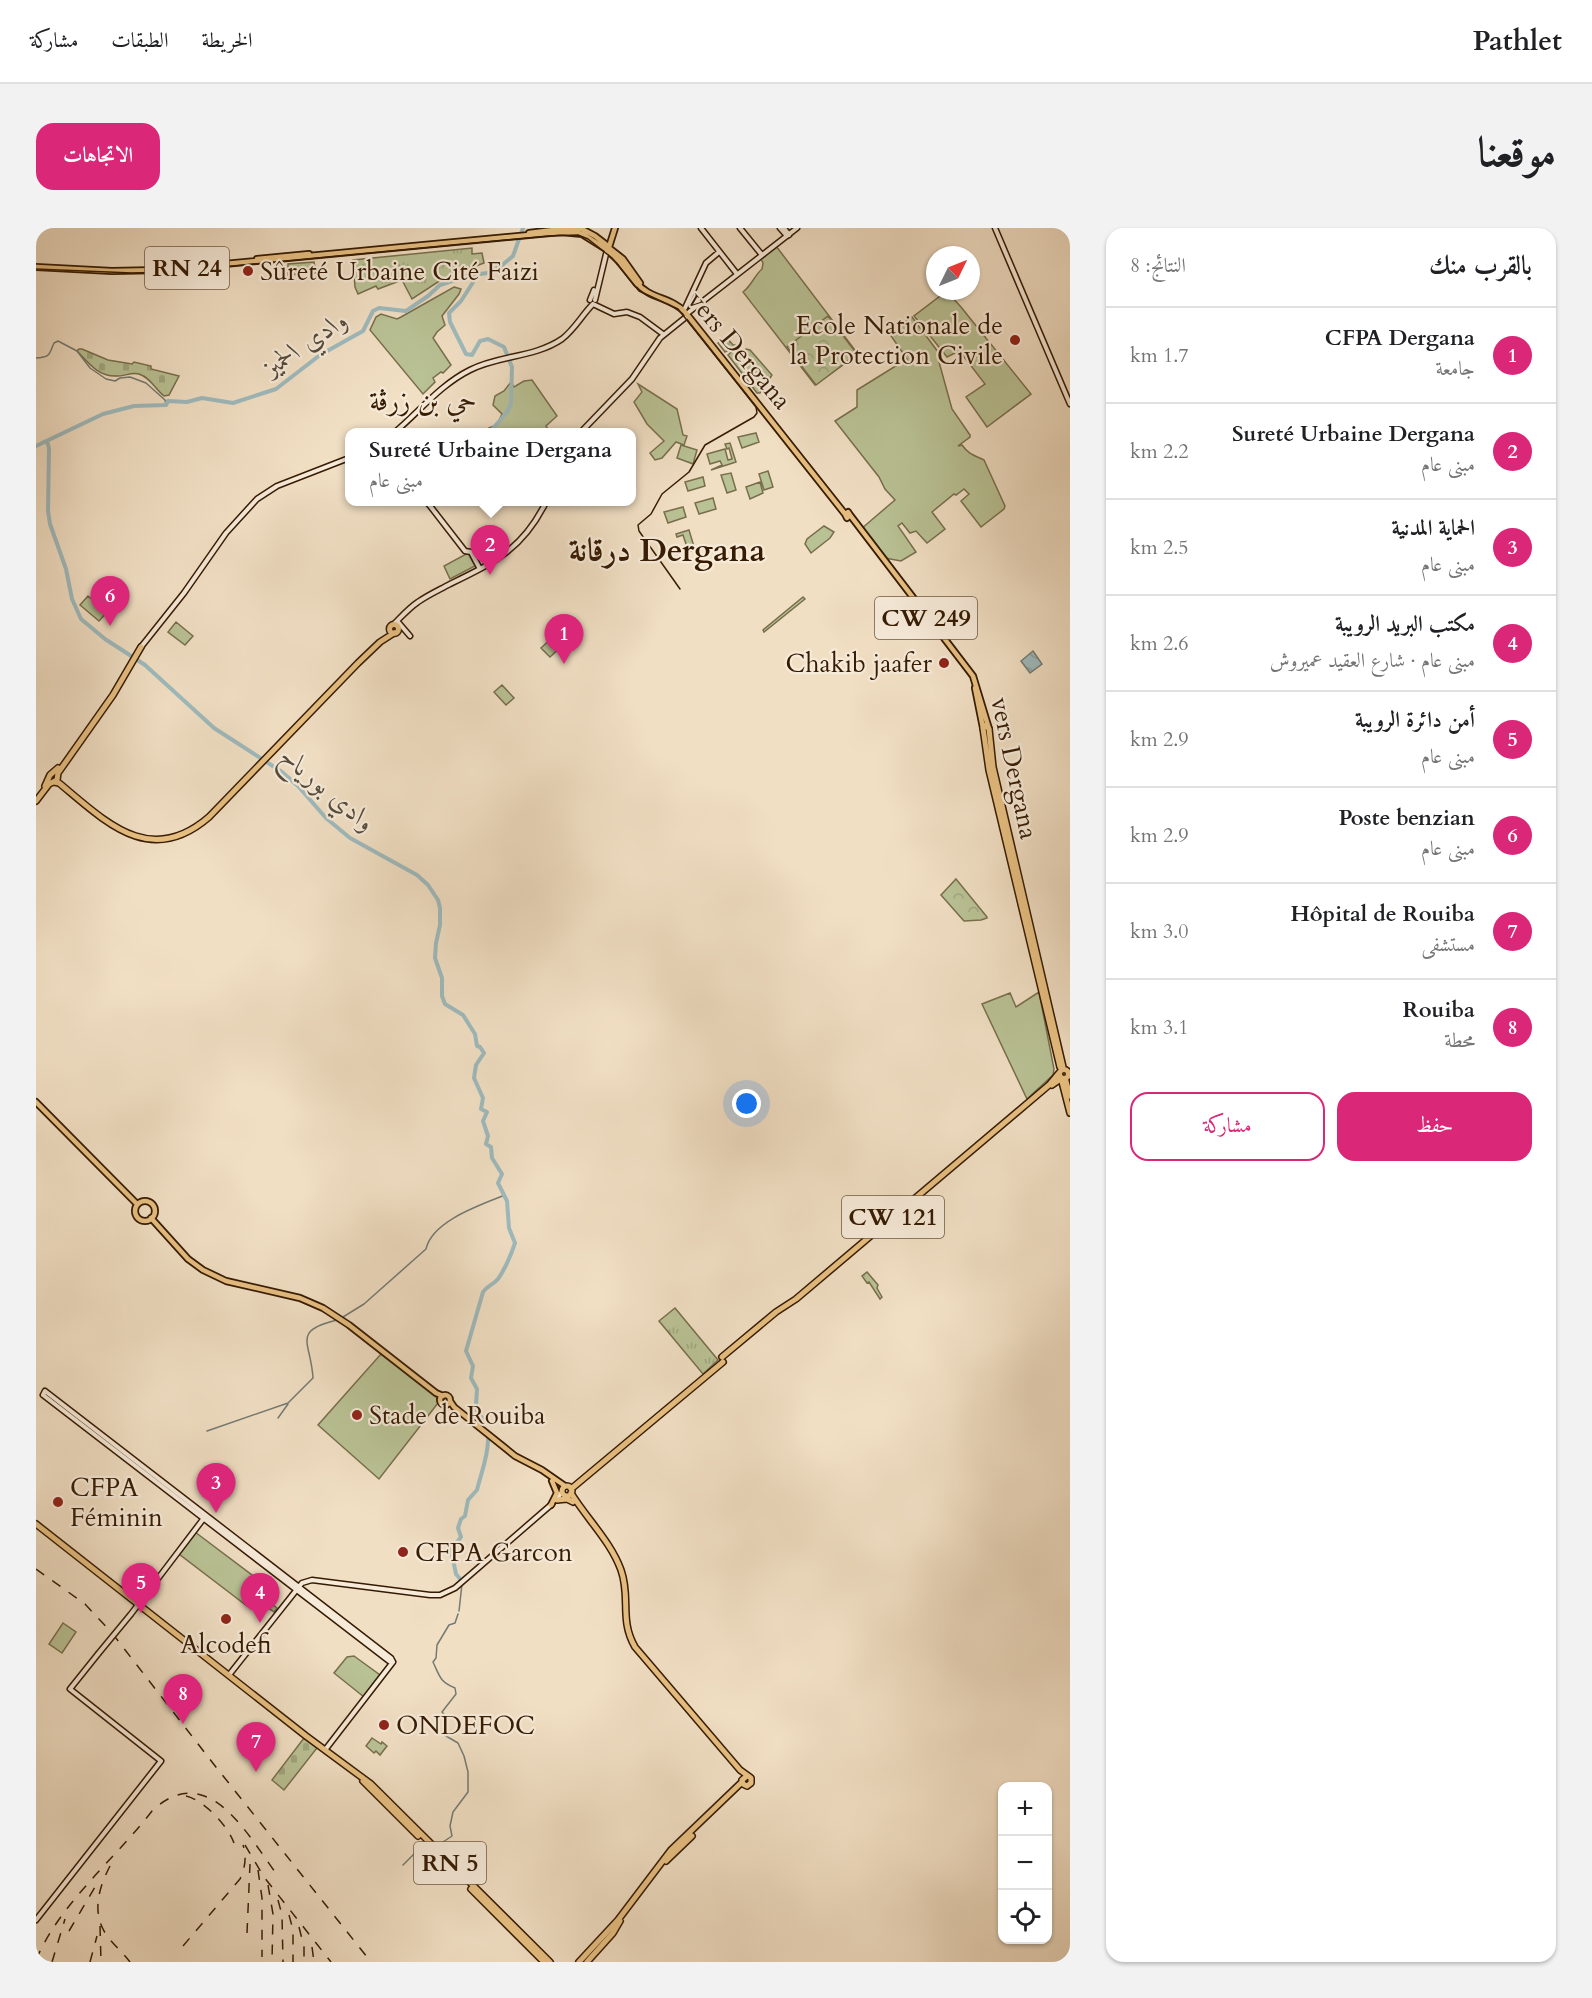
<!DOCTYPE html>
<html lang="ar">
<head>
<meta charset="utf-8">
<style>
  body { margin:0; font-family:Cardo,Amiri,serif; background:#f2f2f2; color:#202124; direction:rtl }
  .controls { position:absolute; right:18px; bottom:18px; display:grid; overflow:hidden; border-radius:12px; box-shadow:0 2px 4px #0004 }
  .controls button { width:54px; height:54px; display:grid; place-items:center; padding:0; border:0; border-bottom:2px solid #e0e0e0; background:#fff; color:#202124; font:30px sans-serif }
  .compass { position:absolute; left:890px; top:18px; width:54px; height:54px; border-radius:50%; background:#fff; box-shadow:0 2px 4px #0004; rotate:47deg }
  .you { position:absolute; left:711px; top:876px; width:21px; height:21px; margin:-15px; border:4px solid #fff; border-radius:50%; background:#1a73e8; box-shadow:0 0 0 9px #1a73e833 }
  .badge { display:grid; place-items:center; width:39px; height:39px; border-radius:50%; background:#db2777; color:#fff; font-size:20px; font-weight:700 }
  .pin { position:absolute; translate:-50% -50px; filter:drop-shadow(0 2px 3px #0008) }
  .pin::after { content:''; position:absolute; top:32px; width:21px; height:18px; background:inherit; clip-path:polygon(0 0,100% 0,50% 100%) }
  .popup { position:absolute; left:309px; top:200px; width:291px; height:78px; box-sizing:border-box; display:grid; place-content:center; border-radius:12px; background:#fff; filter:drop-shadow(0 2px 4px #0005); font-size:20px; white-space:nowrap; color:#757577 }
  .popup b { font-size:22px; color:#202124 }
  .popup::after { content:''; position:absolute; left:50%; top:100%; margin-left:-12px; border:12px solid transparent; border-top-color:#fff }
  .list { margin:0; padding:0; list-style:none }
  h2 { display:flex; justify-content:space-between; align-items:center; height:78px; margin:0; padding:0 24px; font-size:26px }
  h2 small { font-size:20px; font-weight:400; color:#757577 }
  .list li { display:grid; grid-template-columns:39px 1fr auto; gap:18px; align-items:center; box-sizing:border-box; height:96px; padding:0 24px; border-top:2px solid #e0e0e0 }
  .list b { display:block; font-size:22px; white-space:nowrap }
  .list p { margin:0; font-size:20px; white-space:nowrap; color:#757577 }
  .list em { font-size:20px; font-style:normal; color:#757577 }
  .actions { display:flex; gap:12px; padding:18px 24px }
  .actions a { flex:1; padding:14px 0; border:2px solid #db2777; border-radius:18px; text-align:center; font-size:21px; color:#db2777 }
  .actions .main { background:#db2777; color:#fff }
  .icon { flex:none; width:33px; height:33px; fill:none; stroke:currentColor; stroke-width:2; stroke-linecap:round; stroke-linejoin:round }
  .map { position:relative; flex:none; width:1034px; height:1734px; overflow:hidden; direction:ltr; border-radius:18px }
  header { display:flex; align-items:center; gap:36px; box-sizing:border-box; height:84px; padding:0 30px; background:#fff; border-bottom:2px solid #e0e0e0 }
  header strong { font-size:28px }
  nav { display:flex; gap:33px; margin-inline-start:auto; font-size:21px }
  .intro { display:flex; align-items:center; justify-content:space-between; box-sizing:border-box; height:144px; padding:0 36px }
  h1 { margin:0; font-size:42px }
  .button { padding:15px 27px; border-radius:18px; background:#db2777; color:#fff; font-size:21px; font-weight:700 }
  main { display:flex; gap:36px; padding:0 36px }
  aside { flex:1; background:#fff; border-radius:18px; box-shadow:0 2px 4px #0004 }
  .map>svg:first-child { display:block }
</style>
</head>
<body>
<header>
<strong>Pathlet</strong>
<nav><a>الخريطة</a><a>الطبقات</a><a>مشاركة</a></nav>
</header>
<div class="intro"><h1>موقعنا</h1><a class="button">الاتجاهات</a></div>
<main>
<aside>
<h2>بالقرب منك<small>النتائج: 8</small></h2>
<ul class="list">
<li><span class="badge">1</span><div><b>CFPA Dergana</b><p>جامعة</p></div><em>1.7 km</em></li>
<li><span class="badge">2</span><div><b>Sureté Urbaine Dergana</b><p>مبنى عام</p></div><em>2.2 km</em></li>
<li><span class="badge">3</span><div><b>الحماية المدنية</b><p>مبنى عام</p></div><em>2.5 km</em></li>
<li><span class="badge">4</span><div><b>مكتب البريد الرويبة</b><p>مبنى عام · شارع العقيد عميروش</p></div><em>2.6 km</em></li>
<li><span class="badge">5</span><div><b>أمن دائرة الرويبة</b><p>مبنى عام</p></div><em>2.9 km</em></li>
<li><span class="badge">6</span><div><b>Poste benzian</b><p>مبنى عام</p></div><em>2.9 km</em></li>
<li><span class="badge">7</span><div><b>Hôpital de Rouiba</b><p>مستشفى</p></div><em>3.0 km</em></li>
<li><span class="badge">8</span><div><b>Rouiba</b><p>محطة</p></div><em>3.1 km</em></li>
</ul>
<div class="actions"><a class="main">حفظ</a><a>مشاركة</a></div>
</aside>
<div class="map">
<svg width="1034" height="1734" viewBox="0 0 1034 1734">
  <defs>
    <pattern id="forest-crowns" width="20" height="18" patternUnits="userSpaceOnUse" patternTransform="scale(1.5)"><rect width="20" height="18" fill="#b9c295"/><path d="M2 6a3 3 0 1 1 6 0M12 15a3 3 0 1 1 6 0" fill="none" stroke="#a0a67f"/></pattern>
    <pattern id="cemetery-stones" width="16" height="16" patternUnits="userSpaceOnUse" patternTransform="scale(1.5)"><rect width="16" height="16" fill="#b9c295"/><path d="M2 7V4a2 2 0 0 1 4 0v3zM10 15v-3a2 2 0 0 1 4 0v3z" fill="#a0a67f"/></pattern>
    <pattern id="park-tufts" width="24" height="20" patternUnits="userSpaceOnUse" patternTransform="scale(1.5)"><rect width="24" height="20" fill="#b9c295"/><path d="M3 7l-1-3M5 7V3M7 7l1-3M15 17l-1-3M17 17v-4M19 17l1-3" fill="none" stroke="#a0a67f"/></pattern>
    <pattern id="water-waves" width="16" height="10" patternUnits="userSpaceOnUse" patternTransform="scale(1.5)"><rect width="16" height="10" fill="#9ebabd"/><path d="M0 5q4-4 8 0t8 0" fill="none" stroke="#899fa1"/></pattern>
  </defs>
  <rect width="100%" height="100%" fill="#f1dfc4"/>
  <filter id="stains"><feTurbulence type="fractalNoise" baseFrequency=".00333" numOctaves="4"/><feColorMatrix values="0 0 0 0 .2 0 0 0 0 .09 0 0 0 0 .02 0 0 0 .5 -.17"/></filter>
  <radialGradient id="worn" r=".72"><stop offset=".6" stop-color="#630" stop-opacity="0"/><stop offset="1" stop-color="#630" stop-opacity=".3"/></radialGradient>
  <path fill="#b9c295" stroke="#786e4c" stroke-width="1.5" d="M740,18l82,108 -43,31 -72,-93c9,-7 11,-16 19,-23l1,-6 -3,-6z
    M278,34l2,11 -28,2v-11z
    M418,59l7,2 -2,5 -17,22 3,9 -8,7 -4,6 18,27 -8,8 -2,-1 -8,6 2,4 -12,12 -53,-64 6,-13 5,-3 16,5 4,-2z
    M908,65l5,1 12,13 70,87 -44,33 -21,-30 19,-13 -23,-30 -5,-2 -10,5 -33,-41z
    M876,89l29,39 -2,6 13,47 18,26v2l-12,9 4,-1c6,9 14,11 22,15l21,46 -1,3 -23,18 -20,-26 8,-7 -5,-5 -8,6 -2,-1 -22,18 13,17 -18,14 -11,-12 -6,2 -8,-10 -4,3 18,26 -15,9 -16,-3 -24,-29 34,-29 -10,-11 -6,-12 -44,-56 22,-14v-17l50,-31 -18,-26z
    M700,120l5,4 5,-3 4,1 22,25 -12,18h-3l-29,-38z
    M496,152l25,36 -11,10 3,5 -22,1 -3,-3 -4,3h-34l3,-4 8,-3 5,-11 -9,-9 2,-9 9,-5 7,-9 3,5 10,-6z
    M602,156l39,25 6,26 4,1 -3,9 -8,-3 -14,16 -7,2 -5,-7 14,-12 -17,-17 -13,-22 8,-10z
    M720,205l3,9 -17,6 -4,-11z
    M694,215l6,19 -25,8 11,-5 -2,-4 -10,3 -3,-10 18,-5 3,11 4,-1 -3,-11 -2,1 -2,-5z
    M732,243l5,16 -9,3 -5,-16z
    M695,245l5,17 -9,3 -6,-18z
    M667,249l2,9 -17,5 -3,-9z
    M724,254l3,11 -13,6 -4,-12z
    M677,270l3,11 -17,5 -4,-11z
    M647,279l3,10 -18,6 -4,-11z
    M788,298l10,6 -4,6 -19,15 -6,-9 2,-5z
    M653,302l6,20 -10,3v-2l3,-1 -5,-15 -6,2 -1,-3z
    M432,325l7,13 -25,13 -6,-13z
    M52,368l19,16 -8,9 -19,-16z
    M140,394l17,14 -8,9 -17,-13z
    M519,407l9,9 -14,13 -9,-9z
    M466,457l12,13 -8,7 -12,-13z
    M1003,764l15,77 -1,6 -26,24 -45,-95 28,-11 6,14z
    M345,1126l55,42 2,7 -59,76 -61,-54z
    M159,1304l69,52 -17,22 -68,-52z
    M224,1366l17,14 -3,4 -18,-13z
    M27,1395l13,9 -14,21 -13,-9z
    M318,1428l26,19 -16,22 -30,-24 13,-16z
    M336,1510l9,6 1,-2 5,4 -7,9 -4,-4 -2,2 -8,-7z"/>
  <path fill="url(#forest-crowns)" stroke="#786e4c" stroke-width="1.5" d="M792,88l29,38 -41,31 -29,-38z
    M687,110l5,1 5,6h4l-12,7 -7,-9z
    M645,217l16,5 -4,14 -16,-6z
    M767,369l2,2 -41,33 -1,-2z
    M920,651l31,38v1l-6,2 -17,1 -23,-26z
    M831,1044l11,13 -1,3 5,9 -2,2 -11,-17 -2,1 -5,-7z"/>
  <path fill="url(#cemetery-stones)" stroke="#786e4c" stroke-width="1.5" d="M43,121h3l26,11 24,4 2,-2 17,4v3l28,7 -10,19 -5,1c-9,-7 -13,-18 -25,-22 -9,-2 -16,3 -24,2 -18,0 -27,-14 -38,-25z
    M268,1510l13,10 -33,42 -12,-10z"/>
  <path fill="url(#park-tufts)" stroke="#786e4c" stroke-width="1.5" d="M436,20v6l10,-1 2,10 -40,15 -32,21 -10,-19 -24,9 -2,-3 -18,8 -3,-7 -2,-27z
    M639,1080l43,52 -15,14 -44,-53z"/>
  <path fill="url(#water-waves)" stroke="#747a73" stroke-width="1.5" d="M997,423l9,13 -12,9 -9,-12z"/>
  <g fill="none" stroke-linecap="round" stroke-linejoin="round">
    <path stroke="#747a73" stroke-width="1.5" d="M0,130c15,-1 13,-4 18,-15l4,-2 19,10 13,17 16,11 9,2 5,-3 10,-1 16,6 19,17 1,5
      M307,1089l21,-13 62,-55c6,-28 54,-44 79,-54
      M242,1190l10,-14
      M171,1203l81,-28 25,-25c-2,-36 -22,-47 24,-58
      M423,1383l3,-27
      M401,1618l15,-10 -2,-10 3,-14 15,-20v-20l-4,-16 -6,-13 -12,-7 -1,-3 2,-15 -5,-6 14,-18 -1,-6c-15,-6 -15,-11 -22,-26l3,-4 1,-13 12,-20 6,-2 3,-9
      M367,1637l19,-19"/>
    <path stroke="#9ebabd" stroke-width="4" d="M443,45l-18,28 -12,12 1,9 16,32 6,1 8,-14 8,-2 16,8 8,20 -1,37 -4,8 -17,20
      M11,213l2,7 -1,63 2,13 16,45 6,30 9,20 24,20 40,26 69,63 68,44 16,14 28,32 24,20 67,37 11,10 10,15 2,8v17l-4,18 -1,15 7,20v18l3,8 18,11 12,19 2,12 3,1 4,6 -8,12 -2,13 9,20 -2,11 6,3 -4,9 5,15 -2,8 5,3 1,11 10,16 -4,9 9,18 2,27 6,15c-4,12 -10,26 -17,36 -5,6 -11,7 -15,13l-17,59 7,15 -2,12 6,11 -1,16 1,6 5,7v8
      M0,218l67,-32 31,-8 32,-1 2,-4 19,1 15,-4 31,5 43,-14 44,-34 43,-24 10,-20 6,-3 27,3 22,-15 12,-11 27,-9 20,-3 14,-7 12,-10 10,-28
      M441,1262c4,-17 11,-33 11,-50
      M425,1352l-5,-6 -5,-24 10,-13 -3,-9 3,-9 4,-3 3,-16 8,-9"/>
    <path stroke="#ccb89d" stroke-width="4.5" stroke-dasharray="4.5 2" stroke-linecap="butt" d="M546,4l19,12"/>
    <path stroke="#ccb89d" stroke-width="5" stroke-dasharray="5 2.5" stroke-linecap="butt" d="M1027,839l3,14"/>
    <g stroke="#361b03" stroke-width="7">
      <path id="secondary" d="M665,0l36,46
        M704,0l22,27
        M744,0l7,8
        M748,0l5,7
        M959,0l75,176
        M554,72l4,-10
        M559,72l12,-50
        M557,76l21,10 13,-2 13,5 23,17
        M649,80l21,-45 13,-11
        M653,84l108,-84
        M359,204c25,-21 45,-47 75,-62 29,-15 64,-12 92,-31 13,-10 20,-24 31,-35
        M545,204l51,-53 28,-41 26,-21
        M391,274l38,49 6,1 9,17
        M362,394l12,14
        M358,396c8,-8 15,-16 24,-22 10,-7 21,-12 32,-18 45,-22 73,-35 96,-82
        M105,419l43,-54 42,-60 31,-34 20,-13 72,-28
        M7,1167l2,-4 346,267 2,4
        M7,1167l346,266 4,1
        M520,1272l6,-8
        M95,1386l73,-96
        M193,1447l73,-92 10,-3 118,15h10l15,-7 97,-84
        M34,1461l28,-35
        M289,1522l68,-88
        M0,1692l125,-159 -91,-72"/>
    </g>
    <g stroke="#361b03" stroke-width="8">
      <path id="primary" d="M544,0l15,8 13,10
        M516,2l30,-1
        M493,5l24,-3
        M573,19l6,-19
        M573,20l14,11 17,24
        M571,22l12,11 18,23
        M221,31l52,-5
        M0,39l76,4 49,-1 400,-38 21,2 24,15
        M600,54c13,17 35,15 49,30l160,202
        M812,284l2,3 -3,3 -2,-4z
        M814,287l123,161 16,53
        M939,460l8,40
        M0,874l101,102
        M99 983a10 10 0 1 1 20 0a10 10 0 1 1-20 0Z
        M115,990l37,41 15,11 23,11 74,17 23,10 26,17 87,68 7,3
        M404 1172a5 5 0 1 1 10 0a5 5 0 1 1-10 0Z
        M414,1173l4,6 61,49 27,14 23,16
        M515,1277l6,-12 -5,-12"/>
    </g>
    <g stroke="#361b03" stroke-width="8">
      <path id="highway" d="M353.5 401a4.5 4.5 0 1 1 9 0a4.5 4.5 0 1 1-9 0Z
        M18,554l5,1c47,39 91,85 150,34l149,-154 22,-21 14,-9
        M9,558l5,-11 8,-7
        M0,573l13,-17 8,-4 1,-7 55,-78 28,-48
        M1024,839l-71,-297 -6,-42 3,-3 3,4 4,38 70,300
        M1023.5 846a4.5 4.5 0 1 1 9 0a4.5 4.5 0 1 1-9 0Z
        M1025,850l9,35
        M1030,853l4,15
        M1016,857l10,-7
        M686,1129l54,-45 20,-13 253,-214 10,-12
        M526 1263a5 5 0 1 1 10 0a5 5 0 1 1-10 0Z
        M535,1261l152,-127
        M535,1265c16,26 40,49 50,77 10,28 -2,49 14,77l105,123 11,8v5l-4,3 -4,-2 -1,-4 5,-4
        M521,1272l10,-1 6,3
        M0,1296l270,212 65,48 179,178
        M327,1553l55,55
        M630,1633l26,-25
        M435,1661l73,73
        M543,1734l39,-42 53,-70 71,-68
        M551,1734l26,-29 7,-12"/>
    </g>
    <use href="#secondary" stroke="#f6ead9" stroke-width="4"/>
    <use href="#primary" stroke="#e8c082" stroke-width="4.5"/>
    <use href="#highway" stroke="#e8c082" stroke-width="5"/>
    <path stroke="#361b03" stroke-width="1.5" d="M0,41l96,4 37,-1 379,-36 30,-1 10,4 24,19 27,33 39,18 78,98 1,6 -3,4 -49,28 -16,27 -27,22 -11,20 -13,11 1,6 41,58"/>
    <path stroke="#361b03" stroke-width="1.5" stroke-dasharray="10 10" stroke-linecap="butt" d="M0,1341l49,35 27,29 100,129 159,200
      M150,1568c18,4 42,30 48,47
      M209,1617l19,32 67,85
      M74,1638c-12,23 -19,49 -2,71 7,9 15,16 22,25
      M222,1642l4,28v59
      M232,1657l5,29 -1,48
      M242,1672l4,15 1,47
      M253,1687l4,15v32
      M64,1698l1,36
      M263,1699l5,20v15
      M33,1703l29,-49
      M211,1705l3,-69
      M147,1718l57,-67c5,-11 7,-22 3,-34
      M276,1719l2,15
      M0,1732c24,-57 79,-101 116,-149 56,-53 96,25 126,65
      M16,1734l13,-43
      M54,1734l7,-26"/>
    <g stroke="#361b03" stroke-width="7" stroke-linecap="butt">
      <path id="secondary-bridge" d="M62,1426l33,-40"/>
    </g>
    <use href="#secondary-bridge" stroke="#f6ead9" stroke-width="4"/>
  </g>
  <g fill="#8f2418" stroke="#f6ead9" stroke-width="2">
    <circle cx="212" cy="43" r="6"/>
    <circle cx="979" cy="112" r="6"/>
    <circle cx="908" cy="435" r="6"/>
    <circle cx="321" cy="1187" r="6"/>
    <circle cx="22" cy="1274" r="6"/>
    <circle cx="367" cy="1324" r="6"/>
    <circle cx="190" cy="1391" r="6"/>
    <circle cx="348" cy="1497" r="6"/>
  </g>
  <g text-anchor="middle" stroke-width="4.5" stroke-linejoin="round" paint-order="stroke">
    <g fill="#f6ead9" stroke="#705943" stroke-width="1.5">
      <rect x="109" y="19" width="84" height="42" rx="4.5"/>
      <rect x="839" y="369" width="102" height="42" rx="4.5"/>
      <rect x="806" y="968" width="102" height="42" rx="4.5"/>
      <rect x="378" y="1614" width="72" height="42" rx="4.5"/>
    </g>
    <g font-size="24" font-weight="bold" fill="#361b03">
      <text x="151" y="48">RN 24</text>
      <text x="890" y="398">CW 249</text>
      <text x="857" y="997">CW 121</text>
      <text x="414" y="1643">RN 5</text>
    </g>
    <g font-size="26" fill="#361b03" stroke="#f6ead9" text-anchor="start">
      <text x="224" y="52">Sûreté Urbaine Cité Faizi</text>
      <text x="967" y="106" text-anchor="end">Ecole Nationale de<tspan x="967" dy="30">la Protection Civile</tspan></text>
      <text x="896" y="444" text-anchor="end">Chakib jaafer</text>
      <text x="333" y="1196">Stade de Rouiba</text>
      <text x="34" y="1268">CFPA<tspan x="34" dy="30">Féminin</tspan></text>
      <text x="379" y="1333">CFPA Garcon</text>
      <text x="190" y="1425" text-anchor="middle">Alcodefi</text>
      <text x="360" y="1506">ONDEFOC</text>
    </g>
    <g font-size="26" fill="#361b03" stroke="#f6ead9">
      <text transform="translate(704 122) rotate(50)" y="9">vers Dergana</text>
      <text transform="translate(979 540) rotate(78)" y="9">vers Dergana</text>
    </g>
    <g font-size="27" font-style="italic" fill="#554b3b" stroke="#f6ead9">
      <text transform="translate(269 115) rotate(-34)" y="9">وادي الحميز</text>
      <text transform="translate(292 561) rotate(40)" y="9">وادي بورياح</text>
    </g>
    <g font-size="28" fill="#361b03" stroke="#f6ead9">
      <text x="387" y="182">حي بن زرڤة</text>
    </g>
    <g font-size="32" font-weight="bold" fill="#361b03" stroke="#f6ead9">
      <text x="631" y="333">درقانة Dergana</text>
    </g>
  </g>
  <rect width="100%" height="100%" filter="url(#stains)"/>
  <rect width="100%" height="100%" fill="url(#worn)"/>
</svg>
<div class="controls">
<button>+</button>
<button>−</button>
<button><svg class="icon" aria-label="locate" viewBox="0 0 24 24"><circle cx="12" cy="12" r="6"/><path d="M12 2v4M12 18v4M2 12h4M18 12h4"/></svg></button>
</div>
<svg class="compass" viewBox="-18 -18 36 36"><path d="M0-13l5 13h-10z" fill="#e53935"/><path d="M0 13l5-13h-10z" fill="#757577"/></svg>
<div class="you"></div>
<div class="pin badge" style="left:528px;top:436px">1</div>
<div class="pin badge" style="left:454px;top:347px">2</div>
<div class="popup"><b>Sureté Urbaine Dergana</b>مبنى عام</div>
<div class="pin badge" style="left:180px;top:1285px">3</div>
<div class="pin badge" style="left:224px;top:1395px">4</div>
<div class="pin badge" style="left:105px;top:1385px">5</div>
<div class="pin badge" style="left:74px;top:398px">6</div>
<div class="pin badge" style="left:220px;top:1544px">7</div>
<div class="pin badge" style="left:147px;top:1496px">8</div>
</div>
</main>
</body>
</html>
